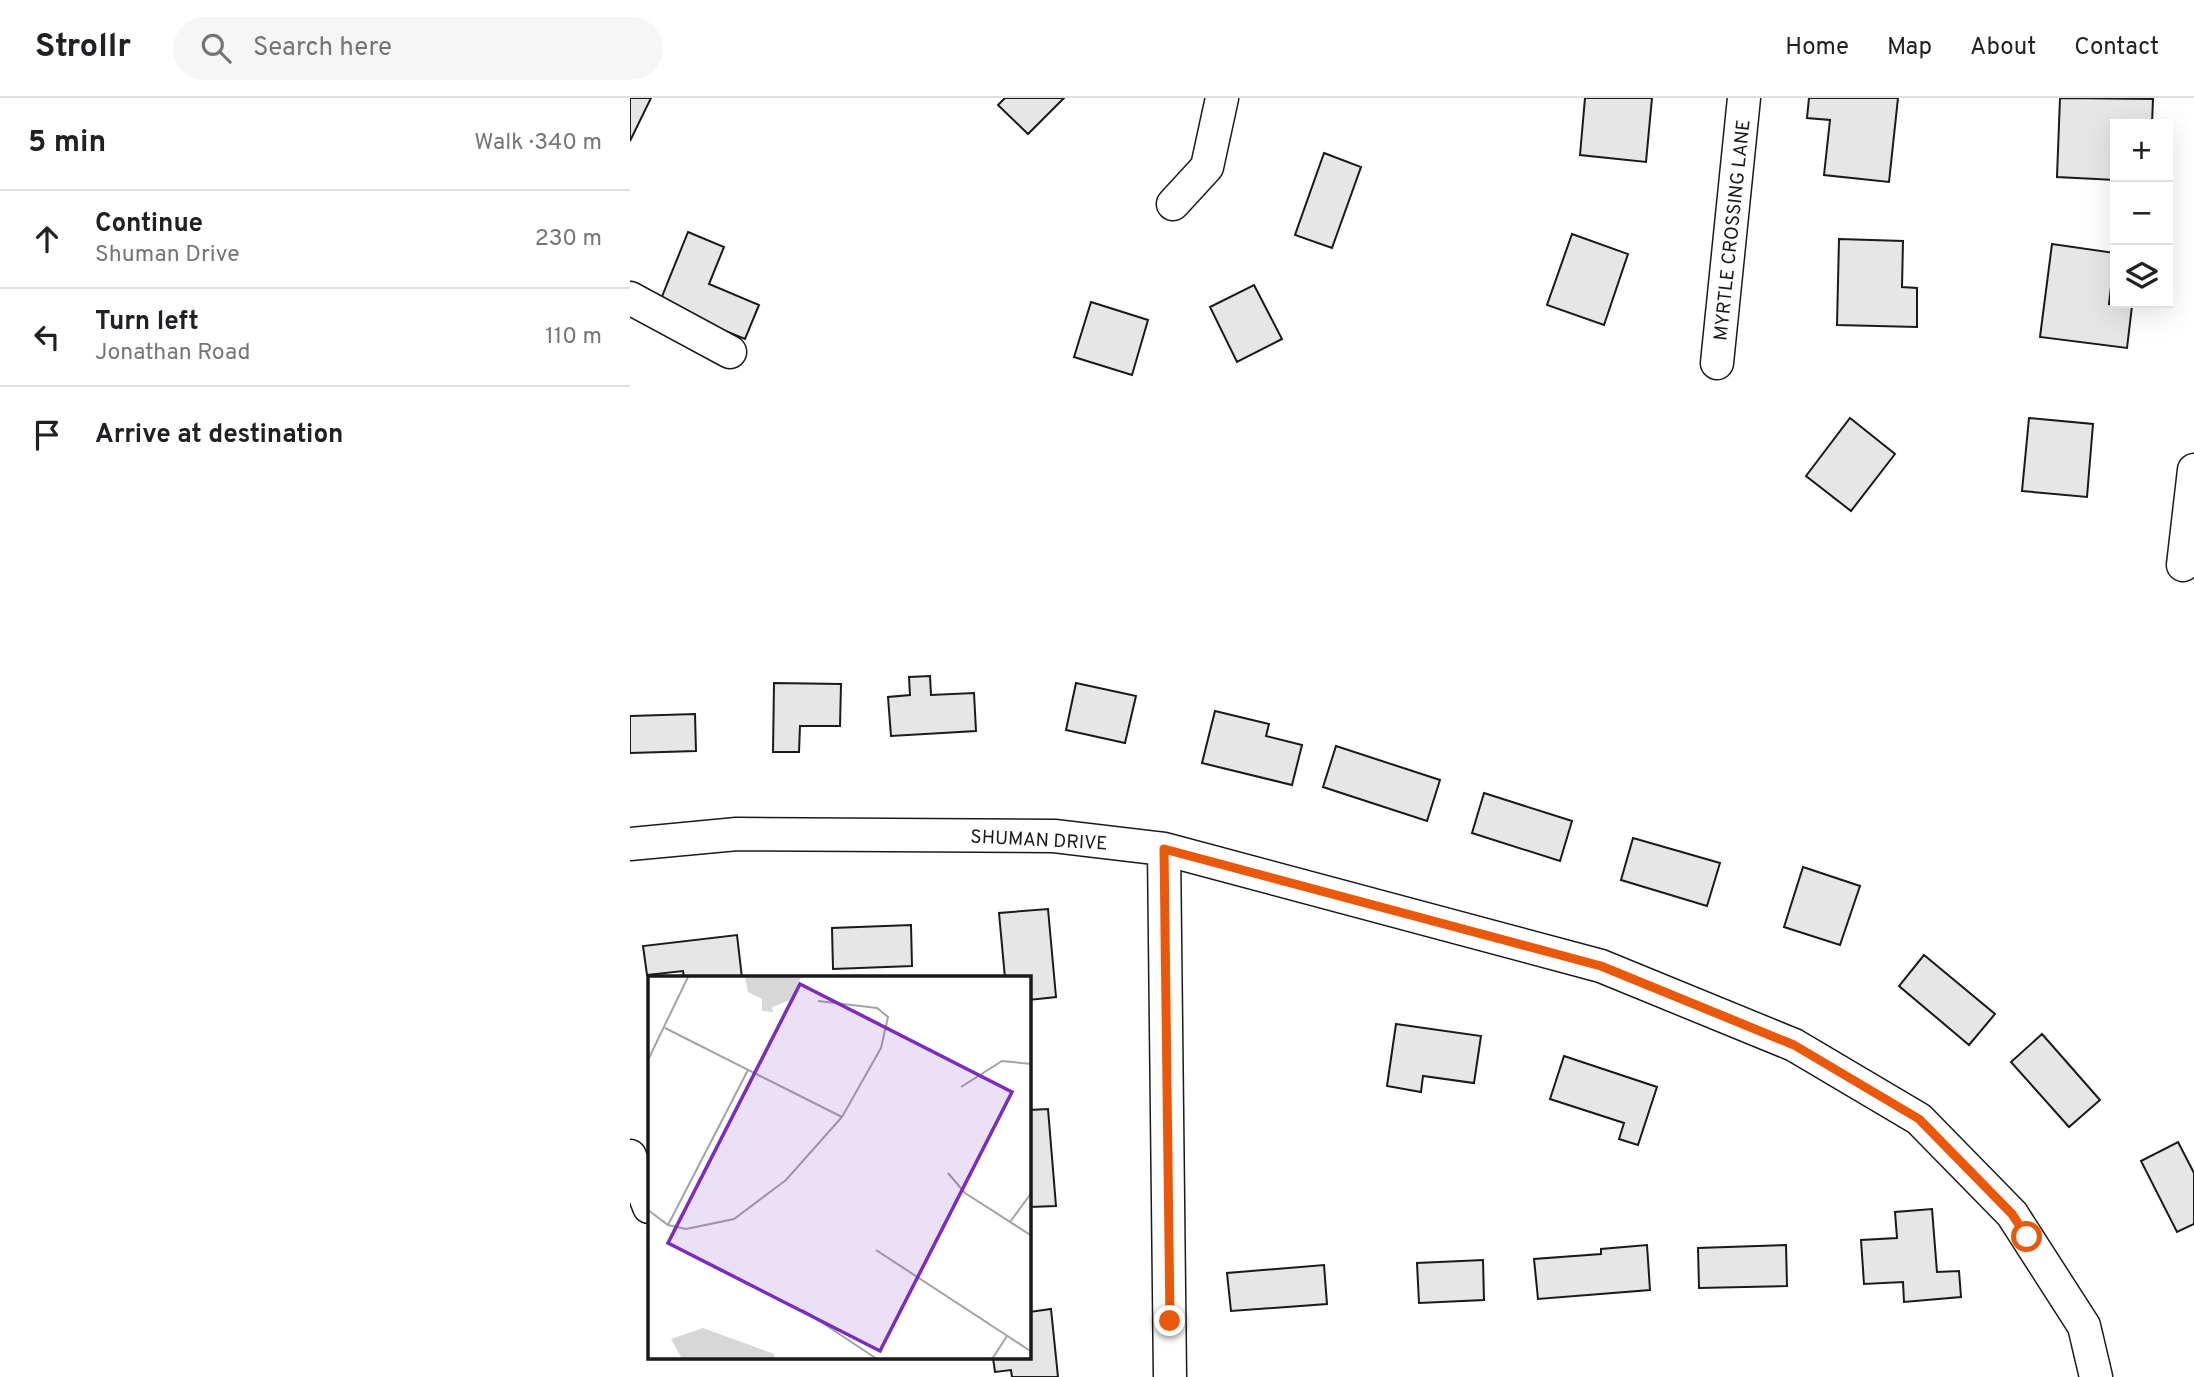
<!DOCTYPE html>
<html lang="en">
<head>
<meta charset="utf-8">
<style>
  body { margin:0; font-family:Overpass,sans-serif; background:#f6f6f6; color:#202124 }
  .controls { position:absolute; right:21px; top:21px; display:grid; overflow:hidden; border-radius:0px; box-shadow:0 7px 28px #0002 }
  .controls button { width:63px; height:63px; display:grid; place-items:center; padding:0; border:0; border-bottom:2px solid #e0e0e0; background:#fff; color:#202124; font:35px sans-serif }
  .stop { position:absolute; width:21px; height:21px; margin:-16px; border:5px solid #ea580c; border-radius:50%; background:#fff }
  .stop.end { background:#ea580c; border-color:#fff; box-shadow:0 2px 7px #0008 }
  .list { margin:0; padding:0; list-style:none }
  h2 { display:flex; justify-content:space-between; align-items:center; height:91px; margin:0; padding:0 28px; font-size:30px }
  h2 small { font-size:23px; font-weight:400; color:#757577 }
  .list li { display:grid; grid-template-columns:46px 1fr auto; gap:21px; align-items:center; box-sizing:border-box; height:98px; padding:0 28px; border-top:2px solid #e0e0e0 }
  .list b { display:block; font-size:26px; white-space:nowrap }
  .list p { margin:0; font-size:23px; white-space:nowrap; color:#757577 }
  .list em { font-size:23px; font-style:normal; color:#757577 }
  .icon { flex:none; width:38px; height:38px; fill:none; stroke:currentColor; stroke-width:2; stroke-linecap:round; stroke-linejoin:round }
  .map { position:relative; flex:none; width:1564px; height:1279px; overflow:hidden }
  header { display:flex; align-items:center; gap:42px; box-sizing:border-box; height:98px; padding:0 35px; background:#fff; border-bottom:2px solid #e0e0e0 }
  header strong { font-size:33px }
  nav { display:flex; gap:38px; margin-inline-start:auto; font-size:24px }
  .search { width:490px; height:63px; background:#f6f6f6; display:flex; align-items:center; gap:18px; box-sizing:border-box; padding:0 24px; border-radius:38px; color:#757577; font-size:26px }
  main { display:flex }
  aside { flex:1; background:#fff }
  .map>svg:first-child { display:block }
</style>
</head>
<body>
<header>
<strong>Strollr</strong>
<div class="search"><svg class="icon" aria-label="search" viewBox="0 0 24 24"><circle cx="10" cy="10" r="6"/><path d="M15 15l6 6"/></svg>Search here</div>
<nav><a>Home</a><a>Map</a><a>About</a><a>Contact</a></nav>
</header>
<main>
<aside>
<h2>5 min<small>Walk · 340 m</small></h2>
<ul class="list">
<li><svg class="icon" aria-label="ahead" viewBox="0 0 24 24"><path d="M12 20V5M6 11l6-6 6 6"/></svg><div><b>Continue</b><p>Shuman Drive</p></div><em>230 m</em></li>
<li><svg class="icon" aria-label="left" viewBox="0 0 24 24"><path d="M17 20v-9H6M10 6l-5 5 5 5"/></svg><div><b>Turn left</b><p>Jonathan Road</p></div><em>110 m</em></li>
<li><svg class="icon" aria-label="arrive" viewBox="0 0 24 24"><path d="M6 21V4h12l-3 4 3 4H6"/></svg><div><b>Arrive at destination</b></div></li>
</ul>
</aside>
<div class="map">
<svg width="1564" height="1279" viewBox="0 0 1564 1279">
  <rect width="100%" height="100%" fill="#fff"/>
  <path fill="#e6e6e6" stroke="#1a1a1a" stroke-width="2" d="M0,0h21l-21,43z
    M375,0h59l-36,36 -30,-29z
    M955,0h67l-6,64 -66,-7z
    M1179,0h89l-9,84 -65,-7 6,-55 -23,-2z
    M1430,0l93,1 -1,25h-37v56l-58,-3z
    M694,55l37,14 -29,81 -37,-13z
    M58,134l36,15 -15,37 50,21 -14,34 -86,-35z
    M942,136l56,20 -24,71 -57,-20z
    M1209,141l64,2 -1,46 15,1v39l-80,-2z
    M1422,146l63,9 -6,51 23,2 -5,42 -87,-11z
    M624,187l28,54 -45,23 -27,-55z
    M461,204l57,18 -16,55 -58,-18z
    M1220,320l45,36 -44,57 -45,-35z
    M1399,320l64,6 -6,73 -65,-6z
    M300,578l1,19 43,-2 2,38 -85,5 -3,-39 22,-2 -1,-18z
    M144,585l67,1 -1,42h-40l-1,26h-26z
    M446,585l60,13 -11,47 -59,-13z
    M585,613l54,13 -3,12 36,9 -10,40 -90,-22z
    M65,616l1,37 -66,2v-37z
    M706,648l104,34 -13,41 -104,-34z
    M854,695l88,28 -12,40 -88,-28z
    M1003,740l87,25 -13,43 -86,-26z
    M1173,769l57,19 -20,59 -56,-18z
    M418,811l8,88 -27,3v-22h-24l-6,-65z
    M281,827l1,41 -79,3 -1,-41z
    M107,837l5,43h-58l-1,-7 -36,4 -4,-29z
    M1294,857l71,59 -26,31 -70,-59z
    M766,926l85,12 -7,47 -51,-7 -2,16 -34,-6z
    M1412,936l58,66 -31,27 -58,-65z
    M934,958l93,31 -19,58 -19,-6 5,-16 -74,-24z
    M418,1011l8,97 -27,1v-97z
    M1548,1044l16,31v51l-17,8 -36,-71z
    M1302,1111l5,63 22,-1 2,26 -57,5 -1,-20 -39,2 -3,-44 36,-2 -2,-26z
    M1017,1147l3,45 -112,9 -4,-40 67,-5v-5z
    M1156,1147l1,41 -88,2 -1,-40z
    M853,1162l1,40 -65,3 -2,-40z
    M694,1167l3,39 -96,7 -4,-38z
    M421,1211l7,68h-46l-1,-7 -16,2 -2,-14h36v-46z"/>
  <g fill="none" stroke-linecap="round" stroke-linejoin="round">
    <g stroke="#1a1a1a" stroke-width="35">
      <path id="minor" d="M543,106l34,-37 15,-69
        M0,200l100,54
        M1087,265l27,-265
        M1553,467l11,-95
        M0,746l107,-10 317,2 110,13 437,117 193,79 125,74 93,95 72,112 12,51
        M534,751l6,528
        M0,1058l19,51"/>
    </g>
    <use href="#minor" stroke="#fff" stroke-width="32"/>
  </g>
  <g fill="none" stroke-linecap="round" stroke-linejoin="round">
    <path stroke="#ea580c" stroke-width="9" d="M540,1223l-6,-472 437,117 193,79 125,74 93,95 15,23"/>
  </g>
  <g text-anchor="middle" stroke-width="5" stroke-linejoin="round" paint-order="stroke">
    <g font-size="19" fill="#1a1a1a" stroke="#fff">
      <text transform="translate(1101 132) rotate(-84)" y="7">MYRTLE CROSSING LANE</text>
      <text transform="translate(409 741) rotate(3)" y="7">SHUMAN DRIVE</text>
    </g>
  </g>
  <g transform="translate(18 878)">
    <rect width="383" height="383" fill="#fff"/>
    <path d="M97,1h56l-8,22 -21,8 1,5 -11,-1v-12l-14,-7zM55,352l71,26 1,5h-93l-11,-20z" fill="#d7d7d7"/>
    <path fill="none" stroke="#a3a3a3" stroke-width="2" d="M17,52l177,89M0,84l40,-83M313,111l41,-26 30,3M300,197l17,20 67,43M0,234l20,15 18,4 48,-10 52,-39 56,-63 39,-69 7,-31 -11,-9 -59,-7M362,246l22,-30M20,249l80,-155M228,274l156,102M155,334l74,49M344,383l15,-23"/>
    <path fill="#7b2cbf" fill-opacity="0.15" stroke="#7b2cbf" stroke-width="3.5" d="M152,8l212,108 -132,259 -212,-108z"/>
    <rect width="383" height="383" fill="none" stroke="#1a1a1a" stroke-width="3.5"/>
  </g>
</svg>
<div class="controls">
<button>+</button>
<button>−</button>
<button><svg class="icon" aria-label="layers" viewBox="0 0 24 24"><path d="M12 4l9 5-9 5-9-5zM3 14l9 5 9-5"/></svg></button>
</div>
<div class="stop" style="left:1397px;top:1139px"></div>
<div class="stop end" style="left:540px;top:1223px"></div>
</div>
</main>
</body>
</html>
